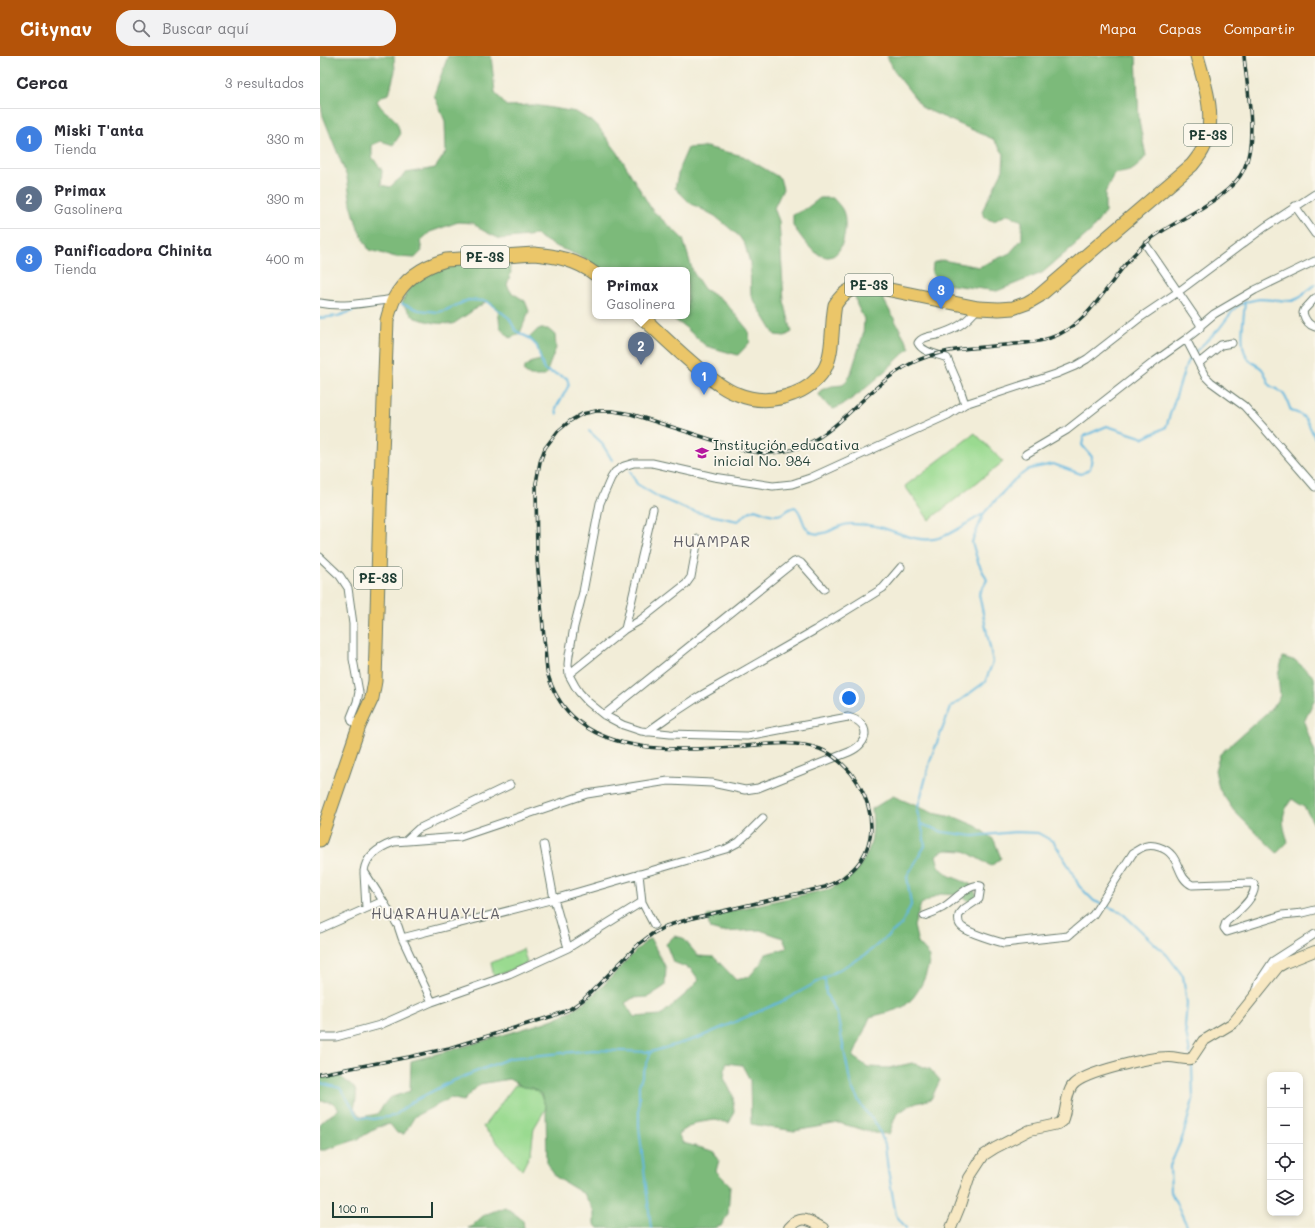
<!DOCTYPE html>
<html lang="es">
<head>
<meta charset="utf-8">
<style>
  body { margin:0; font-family:Mali,sans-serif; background:#f2f2f3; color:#2b2b33 }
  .controls { position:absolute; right:12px; bottom:12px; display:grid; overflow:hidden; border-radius:8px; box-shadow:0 2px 6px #0003 }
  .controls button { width:36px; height:36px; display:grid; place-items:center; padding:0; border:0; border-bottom:1px solid #e1e1e2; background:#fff; color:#2b2b33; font:20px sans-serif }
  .scale { position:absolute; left:12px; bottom:10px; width:101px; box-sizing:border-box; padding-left:4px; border:2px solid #1f3d34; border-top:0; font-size:11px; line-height:14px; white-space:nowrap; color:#1f3d34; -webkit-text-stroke:3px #fbf7ec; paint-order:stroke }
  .you { position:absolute; left:529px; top:642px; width:14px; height:14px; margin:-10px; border:3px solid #fff; border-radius:50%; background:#1a73e8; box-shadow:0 0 0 6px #1a73e833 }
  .badge { display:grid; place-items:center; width:26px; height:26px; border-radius:50%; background:#b45309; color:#fff; font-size:13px; font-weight:700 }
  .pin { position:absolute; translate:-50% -33px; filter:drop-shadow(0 1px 2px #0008) }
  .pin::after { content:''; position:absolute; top:21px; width:14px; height:12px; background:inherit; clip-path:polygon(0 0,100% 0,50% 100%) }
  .popup { position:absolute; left:272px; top:211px; width:98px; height:52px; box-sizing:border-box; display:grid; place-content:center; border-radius:8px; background:#fff; filter:drop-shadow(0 1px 3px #0005); font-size:13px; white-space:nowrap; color:#7c7c81 }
  .popup b { font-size:15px; color:#2b2b33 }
  .popup::after { content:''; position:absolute; left:50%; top:100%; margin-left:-8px; border:8px solid transparent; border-top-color:#fff }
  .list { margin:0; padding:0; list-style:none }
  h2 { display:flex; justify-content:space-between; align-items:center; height:52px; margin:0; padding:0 16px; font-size:17px }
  h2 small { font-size:13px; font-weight:400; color:#7c7c81 }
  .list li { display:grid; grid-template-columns:26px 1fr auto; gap:12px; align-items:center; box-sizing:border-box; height:60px; padding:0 16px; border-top:1px solid #e1e1e2 }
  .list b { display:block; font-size:15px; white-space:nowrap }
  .list p { margin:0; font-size:13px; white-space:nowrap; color:#7c7c81 }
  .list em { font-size:13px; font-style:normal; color:#7c7c81 }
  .icon { flex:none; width:22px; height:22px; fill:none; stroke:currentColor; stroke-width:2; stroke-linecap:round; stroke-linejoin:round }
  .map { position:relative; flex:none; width:995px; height:1172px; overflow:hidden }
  header { display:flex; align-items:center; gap:24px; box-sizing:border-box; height:56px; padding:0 20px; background:#b45309; color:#fff }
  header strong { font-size:19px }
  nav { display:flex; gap:22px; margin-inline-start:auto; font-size:14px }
  .search { width:280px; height:36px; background:#f2f2f3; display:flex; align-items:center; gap:10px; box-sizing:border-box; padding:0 14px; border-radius:16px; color:#7c7c81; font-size:15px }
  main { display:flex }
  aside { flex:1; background:#fff }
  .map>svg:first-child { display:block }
</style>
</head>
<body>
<header>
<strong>Citynav</strong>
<div class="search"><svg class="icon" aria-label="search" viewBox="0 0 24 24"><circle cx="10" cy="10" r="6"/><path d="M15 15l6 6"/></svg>Buscar aquí</div>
<nav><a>Mapa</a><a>Capas</a><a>Compartir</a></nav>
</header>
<main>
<aside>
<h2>Cerca<small>3 resultados</small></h2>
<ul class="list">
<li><span class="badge" style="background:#3f7fe0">1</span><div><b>Miski T'anta</b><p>Tienda</p></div><em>330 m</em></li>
<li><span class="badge" style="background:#5c6f8a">2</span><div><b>Primax</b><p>Gasolinera</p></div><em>390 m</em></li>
<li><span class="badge" style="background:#3f7fe0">3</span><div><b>Panificadora Chinita</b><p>Tienda</p></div><em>400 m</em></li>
</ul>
</aside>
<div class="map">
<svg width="995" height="1172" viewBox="0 0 995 1172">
  <rect width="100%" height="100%" fill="#fbf7ec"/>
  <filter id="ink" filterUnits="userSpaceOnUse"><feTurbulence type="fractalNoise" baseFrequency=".025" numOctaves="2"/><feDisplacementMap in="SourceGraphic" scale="8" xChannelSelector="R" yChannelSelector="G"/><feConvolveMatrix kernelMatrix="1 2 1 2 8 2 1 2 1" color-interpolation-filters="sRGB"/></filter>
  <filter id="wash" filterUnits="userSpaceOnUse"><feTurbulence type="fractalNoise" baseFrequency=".012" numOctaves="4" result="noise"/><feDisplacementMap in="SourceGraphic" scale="16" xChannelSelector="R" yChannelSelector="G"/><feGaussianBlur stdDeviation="0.9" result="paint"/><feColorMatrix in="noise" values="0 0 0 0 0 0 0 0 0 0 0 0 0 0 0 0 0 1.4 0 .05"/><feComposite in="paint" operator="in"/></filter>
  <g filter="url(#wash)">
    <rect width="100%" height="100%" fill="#f2edd8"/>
    <path fill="#9ada90" stroke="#5c8c62" d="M655,377l28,29 -74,58 -24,-34z
      M203,893l4,14 -33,14 -3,-14z
      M195,1029c21,3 24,3 31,23l-12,20 -3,24 -9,18 -39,-43z"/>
    <path fill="#7bba7a" stroke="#4d7c57" d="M0,0h74l1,15 -6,23 -7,2 -5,5c9,17 20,11 23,34l-7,10 -12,-4 -9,4v12l10,13 -1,15 9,2 16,-14 29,-5 11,-16 -1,-31 -11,-26 14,-39h43l4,36 11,14 28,-1 42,7 21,13 21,28 34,57 31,29 10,33 11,17 21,13 23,28 2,12 -12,13 -32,-9 -21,-19 -16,-11h18v-46h-85l-20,-13 -29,-12 -17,-10 -36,4 -18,-9 -9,-7 -15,-1 -28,10 -10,9 2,10 -7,7 -19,-1 -27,-7 -11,-21 -7,-25 -4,-27 -24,-61 -3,-17z
      M567,0h249l3,65 7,35c-12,15 -13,15 -32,18l-9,19v19l-14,19 -49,42 -45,18 -52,-7 -13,-10 1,-11 9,-3 37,7 31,-14 12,-14v-18l-14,-7 -14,7 -10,-3 -2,-7 21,-41 1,-16 -11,-15 -70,-31 -29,-37z
      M386,91l37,9 37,22 3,11 -9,19 5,13 5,80 8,31 -7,4 -10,-1 -24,-39 -1,-33 -5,-18 -6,-9 -24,-20 -25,-13 -15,-15 5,-22 8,-18z
      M500,142h13c3,4 8,8 10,13 6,14 0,56 -23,44 -12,-6 -19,-19 -27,-29v-11l14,-7z
      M150,207l39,1 2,8 -4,13 4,7 14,9 4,10 -9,22 -10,5 -10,-11 -2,-17 -11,-9 -34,23 -18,-1 -20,-5 -13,-14c5,-18 22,-33 39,-39 8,-2 20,-1 29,-2z
      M539,233l21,4 30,55c-22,19 -49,49 -76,61l-5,-2 -10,-12 2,-5 11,-4 11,-1 7,-9 13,-41 1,-16 -7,-14 -2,-9z
      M218,273h10l7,6 1,13 -11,28h-15l-6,-4 1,-5 7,-5 9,-2 -4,-14 -8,-8z
      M963,601l13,4 18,16 1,21 -11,24 11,31v73l-10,-18 -13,-9c-13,16 -9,26 -4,43l-11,11 -43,-42 -15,-22 -4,-19 5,-16 52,-46 8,-12 -2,-21z
      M573,740l40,17 24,5 19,8 18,14 7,18 -10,8 -26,-15 -20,-1 -9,5 3,12 11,9 20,8 8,13 -7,5 -13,-7 -18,-1 -19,10 -7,22 4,17 12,13c-2,18 -11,40 -27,51 -5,3 -26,8 -33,10l-17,40 15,10 22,1 22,-5 18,6 10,11 -9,19 -21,6 -14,10 -7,19 -14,-1 -36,-10 -45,8 -43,-7 -1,-44 -8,-15 -16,-2 -2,15 9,18 1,18 -5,9 -14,-3 -20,3 -17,11 5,9 30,8 6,9 -3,11 14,14 -2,29 -7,12 -8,2h-115l-4,-4v-13l-10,-17 -28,-17 -9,-13 -1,-56 -5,-14 -9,-6 -9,-1 -14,-8 -29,5 -17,17 -12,-3 -36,18 -11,18 -7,-1 -7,-9 -12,3 -20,12 -33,11h-5v-27c6,-6 13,-8 19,-14l-7,-7 -12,-1v-23l18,-3c15,12 22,11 16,33l8,9 15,-3 12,-16 21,-7 1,-30c34,-9 68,-19 102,-29 23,-7 47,-13 67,-27 27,-18 45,-47 70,-67l16,30 -1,18 -17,11 -15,1 -8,5 9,14 27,-2 26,-22 12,-13 -8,-11 -18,-7 -7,-18 8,-8 9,2 15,18 16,1 22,23 13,-3 12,-14 5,-9 21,-6 -4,-10 -23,-8 -39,2 -11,-3 -3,-13 123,-27c35,-19 46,-41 42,-80z
      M185,1151l18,13 1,8h-56l4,-2 12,-11z"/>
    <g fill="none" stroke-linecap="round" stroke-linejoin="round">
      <path stroke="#63b8df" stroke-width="2" d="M925,246c-1,14 -6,41 1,53 4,9 10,8 16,14 4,5 5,12 8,17 16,7 15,9 21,25 17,4 17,13 24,27
        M82,248l17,6 19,2 8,-2 22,-10 19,1 22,17 7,13 13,7 8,8 7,24 23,8 2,7 -13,23 1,6
        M0,262l18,-2 20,-7 18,-3
        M875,296l24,-23 16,-21 10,-6 14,-3 33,2 7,-3 16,-14
        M269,375l12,11 11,18
        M310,415l7,13 23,14 31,13 47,10 11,-9 6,-3c8,3 21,9 29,4 4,-3 5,-5 11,-6 9,7 6,22 18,26 15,4 22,-9 38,-9 7,0 16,1 24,2 20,4 38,16 59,13 15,-2 36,-18 49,-25
        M601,768l22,8 30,4 42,-4 23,1 16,9 17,28 8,16 15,15 27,11 46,43 16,21 4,27 -2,24 5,27
        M505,922l1,16 11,20 14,72 11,21 15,18 8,20 3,25 8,45 10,13
        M0,1027l20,5 19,29 14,2 21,-3 18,-14 38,-20 60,-24 83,-8 58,2 47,-14 87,-38 80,-45 37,-31 9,-19 -4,-29 18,-30 -2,-14 -6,-21 14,-53 20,-51 34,-25 8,-20 -14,-68 8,-14 -9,-18 -6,-20 12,-29 30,-33 15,-11 24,-5 28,10 9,-5 2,-12 -10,-12 2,-9 23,-10 37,12 22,-11 21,-65 6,-6
        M331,1172l-12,-101v-42l12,-33
        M868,1172l-17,-36 -1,-26 13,-30 10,-36 -1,-37"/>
    </g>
  </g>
  <g filter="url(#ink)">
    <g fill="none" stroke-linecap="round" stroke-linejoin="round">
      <g stroke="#697b6d" stroke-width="9">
        <path id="street" d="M975,150l20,28
          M826,189l54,79v4l-14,11 19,37 6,6 33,24 19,21 52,60
          M995,242l-11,12 -1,3c2,7 5,12 12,14
          M0,247c24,5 50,-1 74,-4
          M881,269l13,-11 41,-24 60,-29
          M879,307l22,-18 11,-2
          M645,348l-6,-18 -12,-28c-9,-4 -24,-5 -29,-15 3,-6 13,-7 19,-8 19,-6 28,-11 41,-27
          M706,398l41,-24 88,-69 31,-22
          M0,501l20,19 8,12 5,36v35l6,33 -2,10 -6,15 1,4 7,5
          M305,573l28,-120
          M249,618l56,-45 14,-8 47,-37 5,-7 7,-38
          M284,659l190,-153 3,-1 4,2 23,26
          M327,676l21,-15 32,-21 115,-66 68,-42 18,-21
          M85,785l13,-12 92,-44
          M224,789l10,54 14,49
          M44,817l2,35
          M319,818l3,28 12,23
          M63,845l-19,-30c2,-16 16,-24 30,-29l66,-5 127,-43 81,-13 44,2 33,7 13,-2 91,-36c21,-9 22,-29 -1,-35l-101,19 -77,-2 -29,-3 -18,-6 -19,-10 -16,-13 -9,-10 -4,-6 -6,-11 -1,-11 1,-9 5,-28 9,-35 17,-89 11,-25 4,-6 9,-6 10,-3h18l62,14 59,9 19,-2 18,-6 138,-63 17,-11 91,-30 19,-8 12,-7 54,-42 37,-25 87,-65 50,-33
          M604,860c6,-2 13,-5 18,-8 10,-5 27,-26 39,-22l-2,13 -15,10 -5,6c-1,5 -1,9 3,12 7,6 33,14 42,16l64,-7 25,-21 40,-62c9,-6 15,-10 26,-6 23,7 16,30 33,38l59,-2 3,1c4,13 -19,30 -28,38l-2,6 3,4 55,-17 21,-2 12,-3
          M0,873l63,-28 15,25 4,12 30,64
          M82,882l152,-39 172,-50 13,-7 24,-24
          M936,936l3,-10 14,-21 42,-27
          M0,981h16l44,-12 52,-23 77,-27 59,-27 74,-46"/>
      </g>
      <g stroke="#697b6d" stroke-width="12">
        <path id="secondary" d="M469,1172c12,-14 19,-8 34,0
          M631,1172l9,-22 9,-28 15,-23 11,-7 35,-18 28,-6 4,-3c5,-11 3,-25 10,-35 10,-14 79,-29 97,-29 8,0 14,3 22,2l12,-18 30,-18 45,-56 7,-4 30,-12"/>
      </g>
      <g stroke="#697b6d" stroke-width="15">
        <path id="highway" d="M321,260c21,20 41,39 63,57 10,8 21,17 33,21 19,8 38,7 56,0 12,-4 24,-13 31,-24 10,-16 7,-46 11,-65 8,-14 21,-20 36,-19l107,22 21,1 14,-1 14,-5 12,-7 153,-131c4,-5 9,-11 12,-18 13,-29 1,-62 -7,-91
          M0,784l39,-114 13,-28 3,-17 5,-173 7,-188c2,-7 4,-15 7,-21 11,-21 31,-33 52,-39l88,-6c22,2 43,6 61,20"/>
      </g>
      <use href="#street" stroke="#fff" stroke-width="7"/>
      <use href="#secondary" stroke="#f7e8c3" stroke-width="10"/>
      <use href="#highway" stroke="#ebc669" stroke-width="13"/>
      <g stroke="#1f3d34" stroke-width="3.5">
        <path id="rail" d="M0,1018l89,-17 40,-9 104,-32 17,-7 13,-9 56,-56 13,-10 14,-8 27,-8 132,-31c53,-20 58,-73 26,-114 -9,-10 -18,-19 -31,-24 -27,-10 -58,-4 -87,-2 -68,5 -165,8 -186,-76l-10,-111 -1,-77 4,-21 5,-14 13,-17 12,-10 12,-7 14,-3h17l18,3 116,37c78,15 104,-56 163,-87 32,-17 70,-16 105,-20 12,-1 24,-2 35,-6 45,-15 63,-69 98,-97 27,-22 82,-41 96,-72 14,-30 3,-80 0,-113"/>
      </g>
      <use href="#rail" stroke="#fbf7ec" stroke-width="2" stroke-dasharray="6" stroke-linecap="butt"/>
    </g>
  </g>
  <defs>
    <g id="school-bare" transform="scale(1.08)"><path d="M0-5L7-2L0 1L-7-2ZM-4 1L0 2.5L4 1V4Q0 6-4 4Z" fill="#b5179e" stroke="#fbf7ec" stroke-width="2.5" paint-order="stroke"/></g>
  </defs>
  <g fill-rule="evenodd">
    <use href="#school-bare" x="382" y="397"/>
  </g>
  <g text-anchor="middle" stroke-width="3.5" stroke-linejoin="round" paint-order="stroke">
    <g fill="#fbf7ec" stroke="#61756b" stroke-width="1">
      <rect x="864" y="68" width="48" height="22" rx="3"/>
      <rect x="141" y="190" width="48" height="22" rx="3"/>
      <rect x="525" y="218" width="48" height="22" rx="3"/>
      <rect x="34" y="511" width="48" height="22" rx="3"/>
    </g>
    <g font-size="13" font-weight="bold" fill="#1f3d34">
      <text x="888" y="84">PE-3S</text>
      <text x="165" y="206">PE-3S</text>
      <text x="549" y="234">PE-3S</text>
      <text x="58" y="527">PE-3S</text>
    </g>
    <g font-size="14" fill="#1f3d34" stroke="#fbf7ec" text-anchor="start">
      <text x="393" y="394">Institución educativa<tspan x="393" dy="16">inicial No. 984</tspan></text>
    </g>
    <g font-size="15" letter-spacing="1" fill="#626168" stroke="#fbf7ec">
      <text x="392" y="491">HUAMPAR</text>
      <text x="116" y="863">HUARAHUAYLLA</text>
    </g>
  </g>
</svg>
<div class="controls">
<button>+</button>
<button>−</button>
<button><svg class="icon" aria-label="locate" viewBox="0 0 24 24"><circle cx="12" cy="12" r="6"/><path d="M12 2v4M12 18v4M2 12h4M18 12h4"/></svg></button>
<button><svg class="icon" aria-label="layers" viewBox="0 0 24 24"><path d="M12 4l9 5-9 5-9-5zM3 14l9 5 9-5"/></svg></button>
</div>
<div class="scale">100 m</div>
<div class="you"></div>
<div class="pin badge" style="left:384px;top:339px;background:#3f7fe0">1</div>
<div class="pin badge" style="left:321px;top:309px;background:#5c6f8a">2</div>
<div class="popup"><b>Primax</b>Gasolinera</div>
<div class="pin badge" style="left:621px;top:253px;background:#3f7fe0">3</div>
</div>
</main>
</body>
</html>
